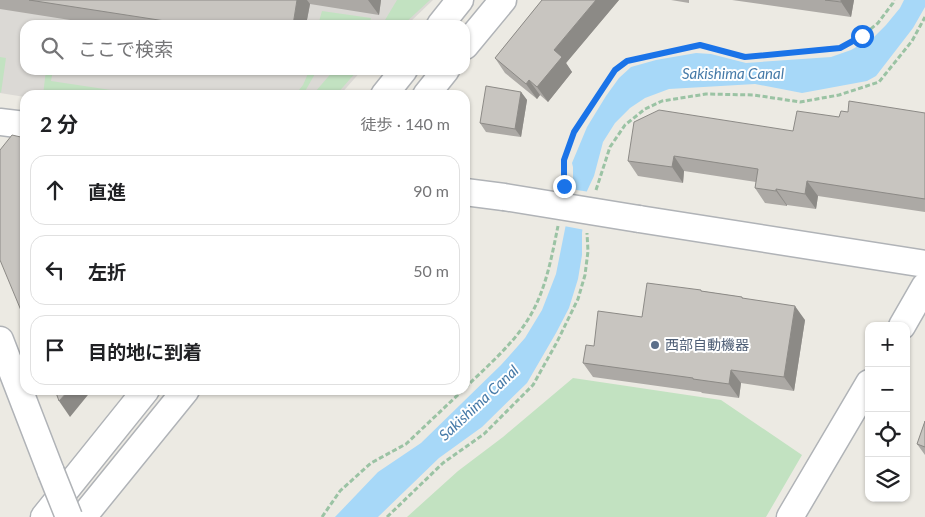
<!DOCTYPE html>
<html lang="ja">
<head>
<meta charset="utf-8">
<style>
  body { margin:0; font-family:Lato,"Noto Sans JP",sans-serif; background:#f2f2f2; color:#202124 }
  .controls { position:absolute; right:15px; bottom:15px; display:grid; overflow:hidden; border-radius:10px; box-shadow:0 1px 4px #0004 }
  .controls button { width:45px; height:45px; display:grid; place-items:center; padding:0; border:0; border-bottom:1px solid #e0e0e0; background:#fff; color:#202124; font:25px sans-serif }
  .stop { position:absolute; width:15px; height:15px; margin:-11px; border:4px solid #1a73e8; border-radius:50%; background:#fff }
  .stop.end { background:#1a73e8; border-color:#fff; box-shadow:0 1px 5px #0008 }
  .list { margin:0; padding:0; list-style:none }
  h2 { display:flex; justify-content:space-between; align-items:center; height:65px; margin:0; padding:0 20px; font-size:21px }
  h2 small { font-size:16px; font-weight:400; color:#757577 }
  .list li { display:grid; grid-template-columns:32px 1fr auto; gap:15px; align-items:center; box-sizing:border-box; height:70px; margin:0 10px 10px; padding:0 10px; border:1px solid #e0e0e0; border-radius:15px }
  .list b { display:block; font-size:19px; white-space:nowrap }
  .list em { font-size:16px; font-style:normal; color:#757577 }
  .icon { flex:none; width:28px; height:28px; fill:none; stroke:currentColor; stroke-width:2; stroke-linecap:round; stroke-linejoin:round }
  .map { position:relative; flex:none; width:925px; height:517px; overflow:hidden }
  .search { position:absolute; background:#fff; box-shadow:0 1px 4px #0004; left:20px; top:20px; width:450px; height:55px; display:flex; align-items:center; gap:12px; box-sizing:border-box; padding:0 18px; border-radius:15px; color:#757577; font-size:19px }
  .panel { position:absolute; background:#fff; box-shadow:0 1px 4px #0004; left:20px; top:90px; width:450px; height:305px; border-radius:15px }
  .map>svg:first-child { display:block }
</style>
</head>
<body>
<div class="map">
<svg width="925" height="517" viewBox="0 0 925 517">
  <rect width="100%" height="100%" fill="#eceae3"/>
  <path fill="#dbd9d5" d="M0,0h433l-26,25h-382v45h337l-22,25h-315v2l-25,-4z"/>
  <path fill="#c2e2c1" d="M397,0h33l-27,25h-21z
    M322,11l49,7 -1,7h-52z
    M0,57l6,1 -5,35 -1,-1z
    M46,70h7l-2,11 93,14h-101z
    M334,70h24l-22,25h-22l1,-3z
    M309,71l7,1 -13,23h-8l8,-10z
    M573,378l148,22 81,55 -36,62h-359l51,-46 45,-34z"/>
  <path fill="#a7d8f8" d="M904,0h21v7l-12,21 -37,48 -9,5 -65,12 -47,-9 -86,5 -24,9 -15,10 -15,15 -12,19 -9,34 -7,15 -5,42v22l-4,24 -9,29 -13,25 -29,50 -45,44 -43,31 -61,59h-43l43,-45 43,-29 80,-78 24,-27 17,-28 14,-36 17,-85v-22l-1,-4 15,-36 19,-31 13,-18 12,-11 25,-7 40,-7 15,1 35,9 85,-6 20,-7 23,-13 12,-12 14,-17z"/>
  <path fill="#eceae3" d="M570,189l20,3 -5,38 -21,-4z"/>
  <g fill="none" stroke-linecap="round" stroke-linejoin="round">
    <g stroke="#b0b3b7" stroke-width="29">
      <path id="tertiary" d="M440,25l20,-25
        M465,46l38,-46
        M384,95l20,-25
        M426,95l20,-25
        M0,122l25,3
        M465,192l39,5
        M639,219l286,45
        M902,326l23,-40
        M0,340l51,132
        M44,517l102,-127
        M83,517l103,-127
        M790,517l79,-134"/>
    </g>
    <path stroke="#9bc3a4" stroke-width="3" stroke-dasharray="5 2.5" stroke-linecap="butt" d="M564,186v-26l10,-28 41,-62 12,-9 73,-16 45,12 95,-10 22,-11 16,-13 15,-20 1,-3
      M596,190l14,-43 15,-22 20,-16 17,-8 44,-7 48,1 46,7 39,-7 40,-13 33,-41 13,-24
      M465,388c19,-19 45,-41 60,-64 20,-29 26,-64 33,-98
      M322,517l18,-26 31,-28 35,-19 57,-54
      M387,517l56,-54 41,-29 49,-49 24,-43 21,-43 7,-24 3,-24 -1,-18"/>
    <use href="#tertiary" stroke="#fff" stroke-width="26"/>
    <g stroke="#b0b3b7" stroke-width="29" stroke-linecap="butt">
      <path id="tertiary-bridge" d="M504,197l135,22
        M51,472l18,45"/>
    </g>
    <use href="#tertiary-bridge" stroke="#fff" stroke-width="26"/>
  </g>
  <path fill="#aca9a5" d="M0,0h381l-2,15 -69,-11 -4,21h-204l-102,-16z
    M542,0h77l-53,63 6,9 -24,30 -8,-7 -3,4 -32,-26 -10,-15z
    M671,0h18v3z
    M732,0h122l-3,17z
    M521,92l6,8 -6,37 -35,-5 -6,-9z
    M848,112l77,1v99l-107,-16 -2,13 -29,-4v1l-22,-3 -10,-15 1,-6 -72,-11 -1,12 -45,-7 -10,-15 165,-30 46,-14z
    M702,291l40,6 1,2 62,21 -11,71 -53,-8 -2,15 -37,-5 -1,-1 -108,-15 -10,-14 11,-17 48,-29z
    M925,421v34l-8,-11z"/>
  <path fill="#8c8a86" d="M297,0h10l3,4 -4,21h-13z
    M368,0h13l-2,15z
    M596,0h23l-53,63 6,9 -24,30 -11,-15 17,-37z
    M841,0h13l-3,17 -10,-15z
    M529,80l11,15 -3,4 -11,-15z
    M521,92l6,8 -6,37 -6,-8z
    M674,156l10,15 -1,12 -11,-16z
    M807,181l11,15 -2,13 -11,-15z
    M776,189l11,16v1l-11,-15z
    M795,306l10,14 -11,71 -10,-14z
    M731,370l10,13 -2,15 -10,-14z
    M69,390h23l-22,27 -11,-16z"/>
  <path fill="#c8c5c0" stroke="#8c8a86" d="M29,0h268l-4,25h-102z
    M542,0h54l-42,50 8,7 -25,30 -8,-7 -3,4 -31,-26z
    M825,0h16v2z
    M486,86l35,6 -6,37 -35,-6z
    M849,101l76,12v86l-118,-18 -2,13 -29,-5v2l-21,-3 3,-19 -84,-13 -2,11 -44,-6 6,-39 25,-12 134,21 4,-20 42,6 2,-6 7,1z
    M12,135l13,3v182l-25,-60v-110z
    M647,283l54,7v1l41,6v1l53,8 -11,71 -53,-7 -2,14 -36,-5v-1l-110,-15 3,-18 8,1 4,-35 44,6z
    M55,390h14l-10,11z
    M925,421v26l-8,-3z"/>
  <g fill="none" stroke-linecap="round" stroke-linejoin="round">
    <path stroke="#1a73e8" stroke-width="6" d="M564,186v-26l10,-28 41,-62 12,-9 73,-16 45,12 95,-9 22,-12"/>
  </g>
  <circle fill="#5c6f8a" stroke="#fff" stroke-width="2" cx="655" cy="345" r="5"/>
  <g text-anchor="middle" stroke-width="4" stroke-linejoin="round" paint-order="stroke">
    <g font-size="14" fill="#4e5e75" stroke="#fff" text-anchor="start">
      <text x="665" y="350">西部自動機器</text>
    </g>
    <g font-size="15" font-style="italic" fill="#467aa8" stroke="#fff">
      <text x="733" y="79">Sakishima Canal</text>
      <text transform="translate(479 403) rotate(-43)" y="5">Sakishima Canal</text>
    </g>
  </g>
</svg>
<div class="controls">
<button>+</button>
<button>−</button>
<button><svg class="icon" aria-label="locate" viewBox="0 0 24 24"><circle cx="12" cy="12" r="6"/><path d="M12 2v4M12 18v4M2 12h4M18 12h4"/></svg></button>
<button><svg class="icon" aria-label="layers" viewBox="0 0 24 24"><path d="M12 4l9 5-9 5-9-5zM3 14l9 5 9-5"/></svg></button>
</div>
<div class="stop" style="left:862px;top:36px"></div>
<div class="stop end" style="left:564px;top:186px"></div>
<div class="search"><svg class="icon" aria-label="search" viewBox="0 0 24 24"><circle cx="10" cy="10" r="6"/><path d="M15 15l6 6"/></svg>ここで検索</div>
<section class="panel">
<h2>2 分<small>徒歩 · 140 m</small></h2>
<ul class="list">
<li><svg class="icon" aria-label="ahead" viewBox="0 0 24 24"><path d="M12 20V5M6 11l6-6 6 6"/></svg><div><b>直進</b></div><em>90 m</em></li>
<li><svg class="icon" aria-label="left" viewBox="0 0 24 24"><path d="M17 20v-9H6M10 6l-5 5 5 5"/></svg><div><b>左折</b></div><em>50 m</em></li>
<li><svg class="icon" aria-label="arrive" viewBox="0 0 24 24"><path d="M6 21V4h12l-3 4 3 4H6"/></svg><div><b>目的地に到着</b></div></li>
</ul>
</section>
</div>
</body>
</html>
